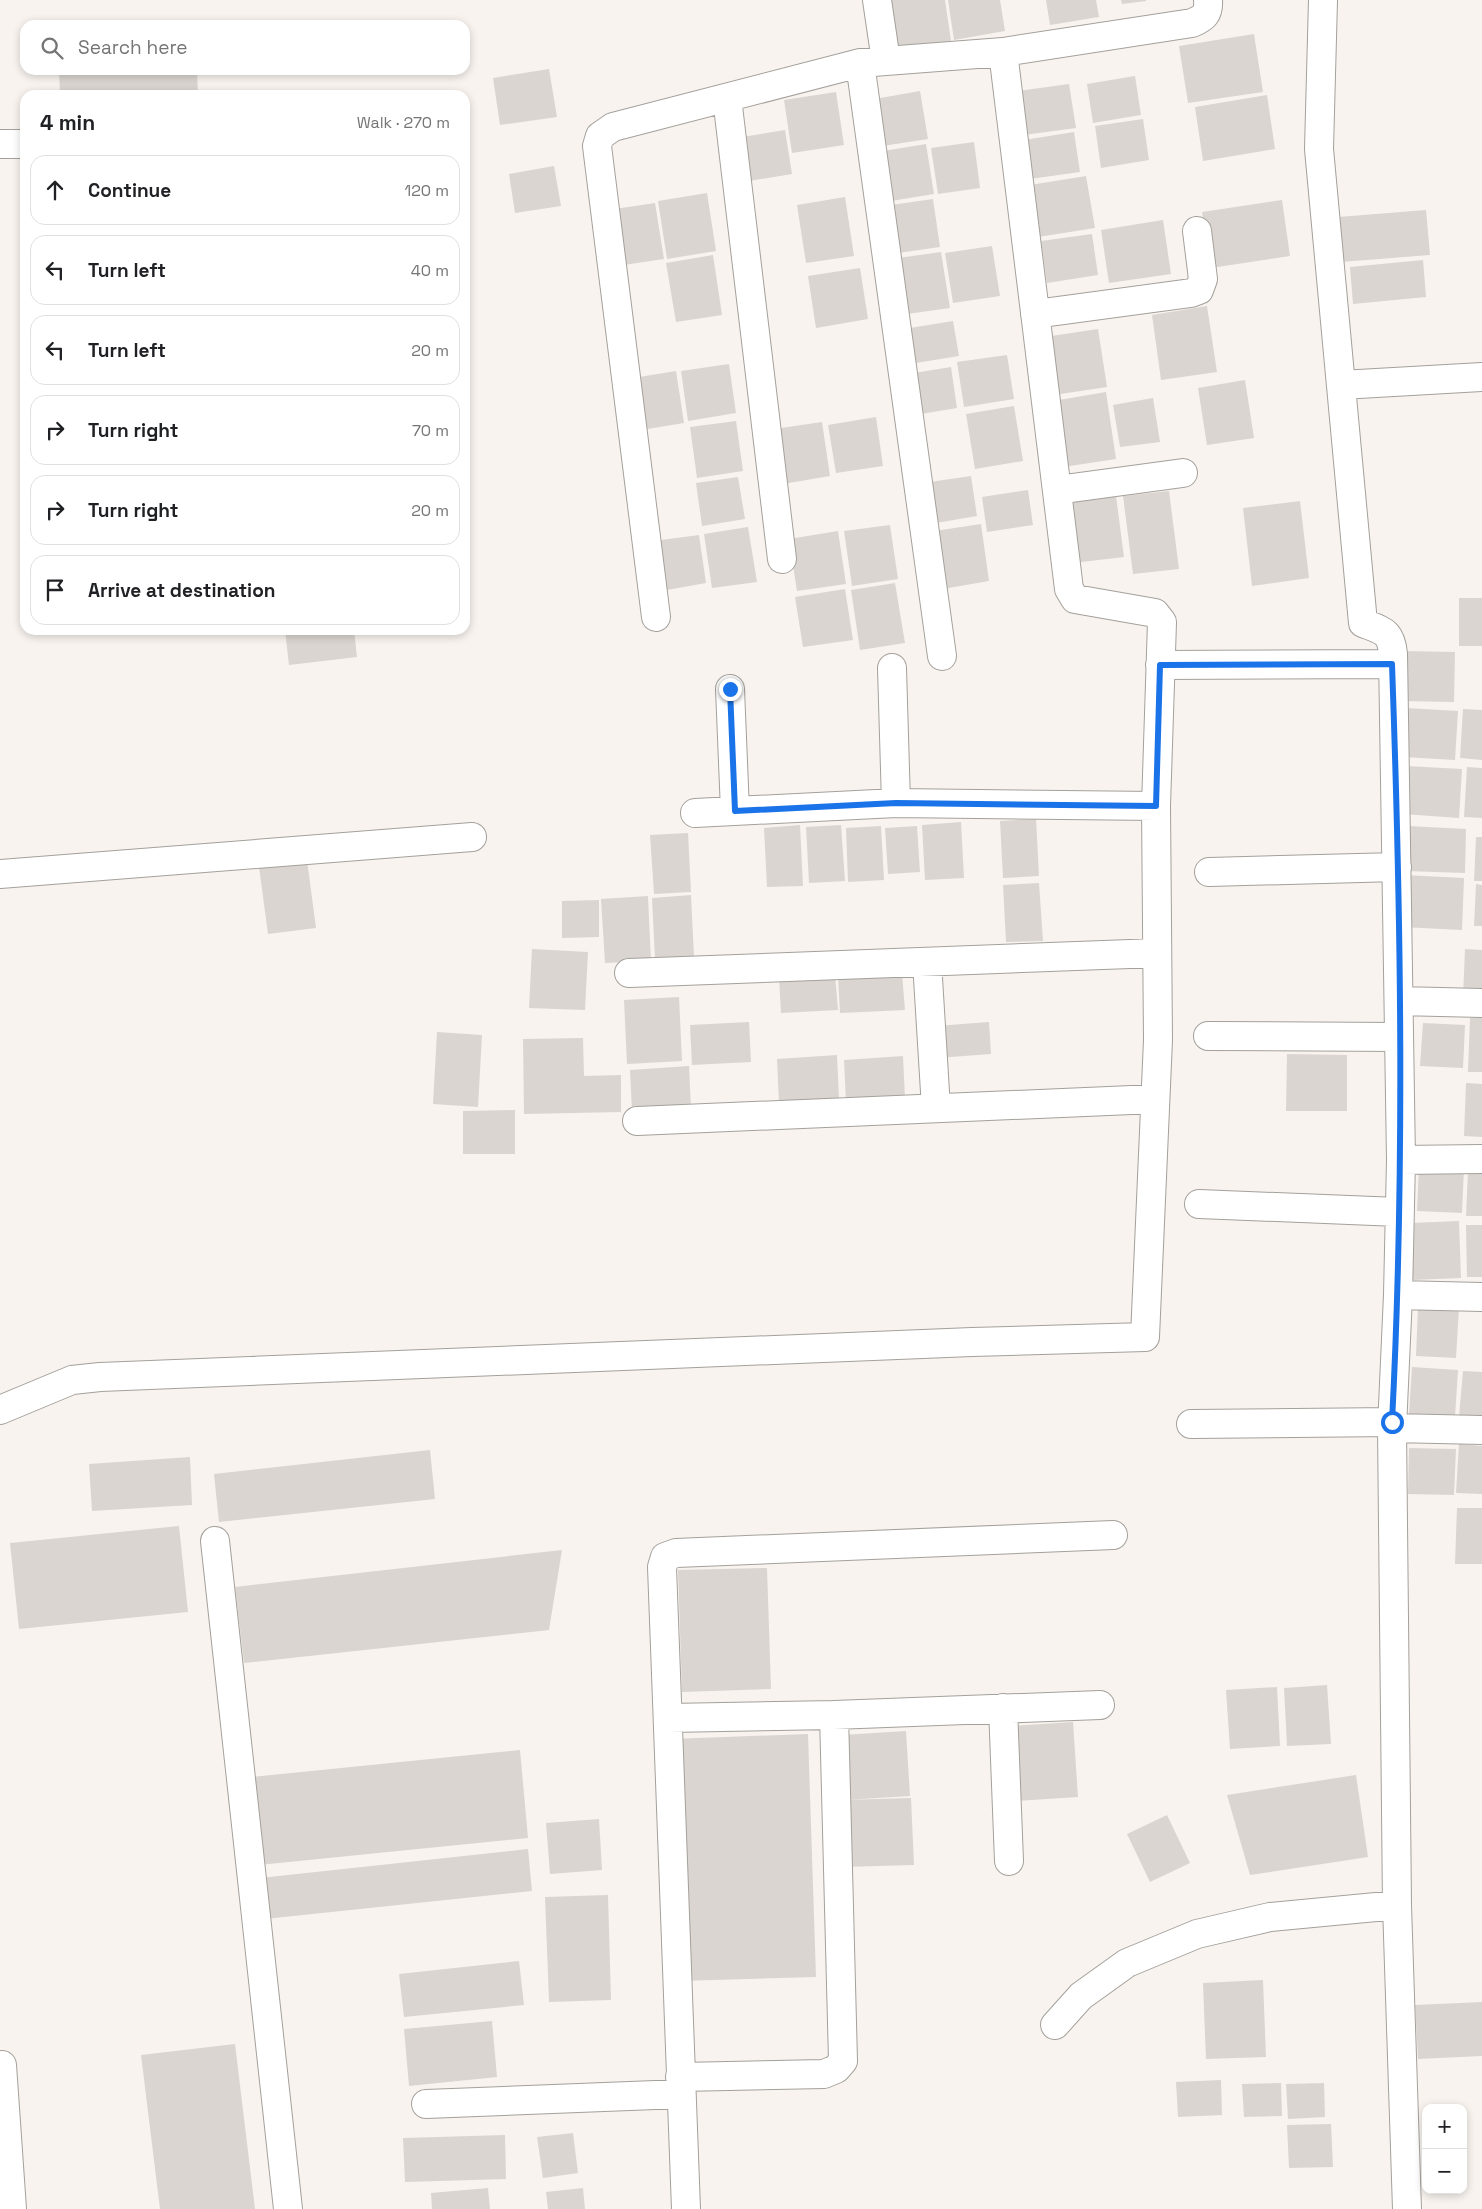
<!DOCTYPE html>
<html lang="en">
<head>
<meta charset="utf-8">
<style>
  body { margin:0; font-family:"Space Grotesk",sans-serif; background:#f2f2f2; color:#202124 }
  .controls { position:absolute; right:15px; bottom:15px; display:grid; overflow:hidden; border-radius:10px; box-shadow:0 2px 8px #0003 }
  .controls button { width:45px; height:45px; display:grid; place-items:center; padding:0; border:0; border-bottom:1px solid #e0e0e0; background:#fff; color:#202124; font:25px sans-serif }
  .stop { position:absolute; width:15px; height:15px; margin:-11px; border:4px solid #1a73e8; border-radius:50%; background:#fff }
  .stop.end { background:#1a73e8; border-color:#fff; box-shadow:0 1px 5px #0008 }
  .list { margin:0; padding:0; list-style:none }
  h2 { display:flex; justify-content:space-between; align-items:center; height:65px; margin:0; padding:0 20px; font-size:21px }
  h2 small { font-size:16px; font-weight:400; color:#757577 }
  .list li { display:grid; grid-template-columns:32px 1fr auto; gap:15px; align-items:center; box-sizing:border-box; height:70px; margin:0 10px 10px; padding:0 10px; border:1px solid #e0e0e0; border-radius:15px }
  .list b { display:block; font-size:19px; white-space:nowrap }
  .list em { font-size:16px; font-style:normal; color:#757577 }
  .icon { flex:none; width:28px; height:28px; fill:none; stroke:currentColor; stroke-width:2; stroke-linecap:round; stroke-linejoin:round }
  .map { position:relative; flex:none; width:1482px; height:2209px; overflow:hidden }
  .search { position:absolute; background:#fff; box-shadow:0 2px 8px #0003; left:20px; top:20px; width:450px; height:55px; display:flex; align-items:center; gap:12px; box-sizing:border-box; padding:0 18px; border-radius:15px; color:#757577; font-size:19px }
  .panel { position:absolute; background:#fff; box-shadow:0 2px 8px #0003; left:20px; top:90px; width:450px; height:545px; border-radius:15px }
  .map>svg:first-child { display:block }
</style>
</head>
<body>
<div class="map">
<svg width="1482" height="2209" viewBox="0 0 1482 2209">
  <rect width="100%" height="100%" fill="#f8f3ee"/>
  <path fill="#dad5d0" d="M889,0h56l6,41 -54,9z
    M948,0h52l5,31 -51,9z
    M1046,0h50l3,17 -49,8z
    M1121,0h25v1l-24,3z
    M1254,34l9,58 -75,11 -9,-57z
    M549,69l8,48 -57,8 -7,-47z
    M59,70h138l1,25h-138z
    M1135,76l6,39 -48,8 -6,-39z
    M1069,84l7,44 -52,7 -6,-44z
    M920,91l8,48 -52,8 -7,-47z
    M836,92l8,53 -52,8 -8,-53z
    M1267,95l8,54 -72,12 -8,-54z
    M1143,119l6,41 -48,8 -6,-42z
    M785,130l7,44 -49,8 -7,-44z
    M1074,132l6,40 -50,7 -6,-39z
    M974,142l6,46 -42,6 -7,-46z
    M926,144l8,50 -49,8 -8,-50z
    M554,166l7,40 -46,7 -6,-39z
    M1086,176l9,52 -63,10 -8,-52z
    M707,193l9,58 -49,8 -9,-58z
    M845,197l9,59 -48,7 -9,-58z
    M933,199l7,48 -49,7 -7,-48z
    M1282,200l8,56 -79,12 -9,-56z
    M655,203l9,56 -47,7 -9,-56z
    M1426,210l4,45 -89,7 -3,-45z
    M1163,220l8,54 -62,9 -8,-53z
    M1092,234l6,41 -51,8 -6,-42z
    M992,246l8,50 -47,7 -8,-50z
    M941,252l9,56 -50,7 -9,-56z
    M713,255l9,60 -46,7 -10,-59z
    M1423,260l3,37 -73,7 -3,-37z
    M860,268l8,51 -52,9 -8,-52z
    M1207,306l10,66 -56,8 -9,-65z
    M953,321l6,35 -43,7 -6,-35z
    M1098,329l9,58 -53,8 -9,-58z
    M1007,355l7,44 -50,8 -7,-45z
    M729,364l7,49 -48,8 -7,-50z
    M951,367l6,41 -42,7 -7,-41z
    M676,371l8,52 -49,8 -8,-52z
    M1245,380l9,58 -47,7 -9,-57z
    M1106,392l10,67 -53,8 -10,-66z
    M1153,398l7,44 -40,5 -7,-42z
    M1014,406l9,55 -48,8 -9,-55z
    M876,417l7,49 -47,7 -8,-48z
    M736,421l7,50 -46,7 -7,-51z
    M822,422l8,54 -47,8 -9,-55z
    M971,476l6,40 -47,8 -7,-41z
    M738,477l7,42 -43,7 -6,-43z
    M1028,490l5,35 -46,7 -5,-35z
    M1169,491l10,78 -46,5 -10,-78z
    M1116,496l8,61 -51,6 -7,-61z
    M1300,501l9,77 -57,8 -9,-78z
    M981,524l8,57 -52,9 -9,-58z
    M890,525l8,54 -46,7 -8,-55z
    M748,527l9,55 -45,6 -8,-54z
    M838,531l8,53 -49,7 -8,-52z
    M699,535l7,48 -45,8 -8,-50z
    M895,583l10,60 -45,7 -9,-60z
    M845,589l8,51 -50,7 -8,-50z
    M1459,598h23v48h-23z
    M285,630h69l3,27 -68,8z
    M1403,651l52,1 -1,50 -52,-1z
    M1406,708l52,3 -3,49 -52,-3z
    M1463,709l19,1v50l-22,-2z
    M1406,766l56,3 -3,49 -56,-4z
    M1467,767l15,1v50l-18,-1z
    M1036,819l3,57 -36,2 -3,-57z
    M961,822l3,56 -39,2 -3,-55z
    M800,825l3,61 -36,1 -3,-59z
    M841,825l4,56 -36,2 -3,-56z
    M881,826l3,54 -36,2 -2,-54z
    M917,826l3,46 -32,2 -3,-46z
    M1408,826l58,3 -1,44 -59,-2z
    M688,833l3,59 -37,2 -4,-59z
    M1476,837h6v44h-8z
    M307,860l9,68 -48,6 -9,-67z
    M1404,875l60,3 -2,52 -60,-3z
    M1039,883l4,58 -37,1 -3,-57z
    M1476,884l6,1v41h-8z
    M691,895l3,62 -39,2 -3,-61z
    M648,896l3,65 -46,2 -4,-64z
    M599,900v37l-37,1v-37z
    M532,949l56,3 -3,58 -56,-2z
    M1465,949l17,1v49l-19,-1z
    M902,973l3,37 -65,3 -2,-37z
    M835,975l3,35 -57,3 -2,-35z
    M679,997l3,64 -55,3 -3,-64z
    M1470,1018h12v54h-14z
    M749,1022l2,40 -59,3 -2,-40z
    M989,1022l2,32 -54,4 -1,-32z
    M1423,1023l42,2 -2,43 -43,-2z
    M437,1032l45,3 -4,72 -45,-3z
    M583,1038l1,38 37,-1v37l-97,2 -1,-75z
    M1287,1054l60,1v56h-61z
    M837,1055l2,44 -60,3 -2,-43z
    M903,1056l2,42 -59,4 -2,-42z
    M689,1066l2,42 -59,4 -2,-42z
    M1466,1083l16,1v53l-18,-1z
    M515,1110v44h-52v-43z
    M1419,1166l45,2 -2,45 -45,-2z
    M1468,1170l14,1v45h-16z
    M1459,1221l2,57 -49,2 -1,-57z
    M1466,1225h16v52h-15z
    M1418,1307l41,1 -3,50 -40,-2z
    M1412,1367l46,3 -3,47 -46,-3z
    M1463,1371l19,1v47l-23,-2z
    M1459,1444l23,2v48l-26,-1z
    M1409,1448l47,1 -2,46 -46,-1z
    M430,1450l5,49 -216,23 -5,-48z
    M190,1457l2,48 -100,6 -3,-47z
    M1457,1508h25v56h-27z
    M179,1526l9,86 -169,17 -9,-86z
    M562,1550l-13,80 -305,33 -9,-76z
    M767,1568l4,121 -89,3 -4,-122z
    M1327,1685l4,59 -44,2 -3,-58z
    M1277,1687l3,59 -50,3 -4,-59z
    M1073,1722l5,75 -62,4 -5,-75z
    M906,1731l4,65 -65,4 -3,-65z
    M808,1734l8,243 -137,4 -8,-242z
    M520,1750l8,88 -269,27 -8,-88z
    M1356,1775l12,82 -118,18 -23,-80z
    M911,1798l3,67 -71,2 -2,-67z
    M1167,1815l23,48 -40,19 -23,-48z
    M599,1819l3,51 -52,4 -4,-51z
    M528,1849l4,42 -267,28 -5,-41z
    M608,1895l3,105 -62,2 -4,-105z
    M519,1961l5,44 -120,12 -5,-43z
    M1263,1980l3,77 -60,2 -3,-76z
    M1482,2002v54l-64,3 -3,-54z
    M492,2021l5,56 -88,9 -5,-57z
    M235,2044l20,165h-95l-19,-154z
    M1221,2080l1,35 -44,2 -2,-35z
    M1281,2083l1,33 -38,1 -2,-33z
    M1324,2083l1,34 -37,2 -2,-35z
    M1331,2124l2,43 -44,1 -2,-43z
    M573,2133l5,40 -35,5 -6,-41z
    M505,2135l1,44 -101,3 -2,-44z
    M488,2188l2,21h-58l-1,-16z
    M583,2188l2,21h-37l-2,-17z"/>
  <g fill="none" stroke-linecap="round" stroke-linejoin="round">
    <g stroke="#a4a09b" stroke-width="30">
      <path id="minor" d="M877,0l9,61
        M1323,0l-4,149 44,474c20,8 28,8 30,31l8,506 -3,135 -6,133 5,477 10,304
        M1003,52l189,-29c12,-5 17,-9 16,-23
        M860,63l82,593
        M727,98l55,461
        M0,144h25
        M1035,314l156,-21 8,-3 4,-11 -6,-48
        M1341,385l141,-8
        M1057,490l126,-17
        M1160,665l232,-1
        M892,668l4,135
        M730,689l5,122
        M695,813l201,-10 260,3
        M1209,872l188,-5
        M0,874l472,-37
        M927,962l9,146
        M629,973l528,-20
        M1399,1001l83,2
        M1208,1036l191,1
        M637,1121l518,-22
        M1401,1160l81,-1
        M1199,1204l199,8
        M1398,1295l84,2
        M0,1410l72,-30 28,-3 872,-35 173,-5 13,-297 -2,-234 6,-184 -7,-9 -80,-14 -6,-10 -66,-537 -143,11 -247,64 -13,9 -3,10 59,471
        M1191,1424l201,-2
        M1392,1428l90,2
        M215,1541l73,668
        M1003,1708l6,153
        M669,1718l165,-3 266,-10
        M1055,2025l26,-29 46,-33 70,-29 73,-17 127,-12
        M2,2065l10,144
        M680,2077l144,-3 12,-5 7,-8 -9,-346
        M426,2104l255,-10
        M686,2209l-24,-642 3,-10 11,-4 437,-18"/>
    </g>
    <use href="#minor" stroke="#fff" stroke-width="28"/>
  </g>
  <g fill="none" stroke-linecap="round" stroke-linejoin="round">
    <path stroke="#1a73e8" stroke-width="6" d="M730,689l5,122 161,-8 260,3 4,-141 232,-1c9,253 13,506 0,758"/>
  </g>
</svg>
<div class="controls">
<button>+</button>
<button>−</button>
</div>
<div class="stop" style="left:1392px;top:1422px"></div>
<div class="stop end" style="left:730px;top:689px"></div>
<div class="search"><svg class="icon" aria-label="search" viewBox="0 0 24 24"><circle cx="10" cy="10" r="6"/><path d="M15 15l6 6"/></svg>Search here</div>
<section class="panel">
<h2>4 min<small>Walk · 270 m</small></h2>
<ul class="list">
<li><svg class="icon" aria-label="ahead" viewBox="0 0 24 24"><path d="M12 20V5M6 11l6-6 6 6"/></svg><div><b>Continue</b></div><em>120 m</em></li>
<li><svg class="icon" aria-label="left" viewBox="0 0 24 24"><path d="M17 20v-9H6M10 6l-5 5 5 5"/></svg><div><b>Turn left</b></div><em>40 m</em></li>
<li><svg class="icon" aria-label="left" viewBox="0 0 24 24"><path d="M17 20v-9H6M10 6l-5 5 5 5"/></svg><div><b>Turn left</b></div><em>20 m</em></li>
<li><svg class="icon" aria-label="right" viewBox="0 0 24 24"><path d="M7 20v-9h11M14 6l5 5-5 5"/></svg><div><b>Turn right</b></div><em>70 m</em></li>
<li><svg class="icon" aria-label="right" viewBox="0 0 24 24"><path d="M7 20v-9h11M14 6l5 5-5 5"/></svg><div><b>Turn right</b></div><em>20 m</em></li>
<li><svg class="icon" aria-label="arrive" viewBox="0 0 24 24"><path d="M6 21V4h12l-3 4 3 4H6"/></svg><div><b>Arrive at destination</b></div></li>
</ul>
</section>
</div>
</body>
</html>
